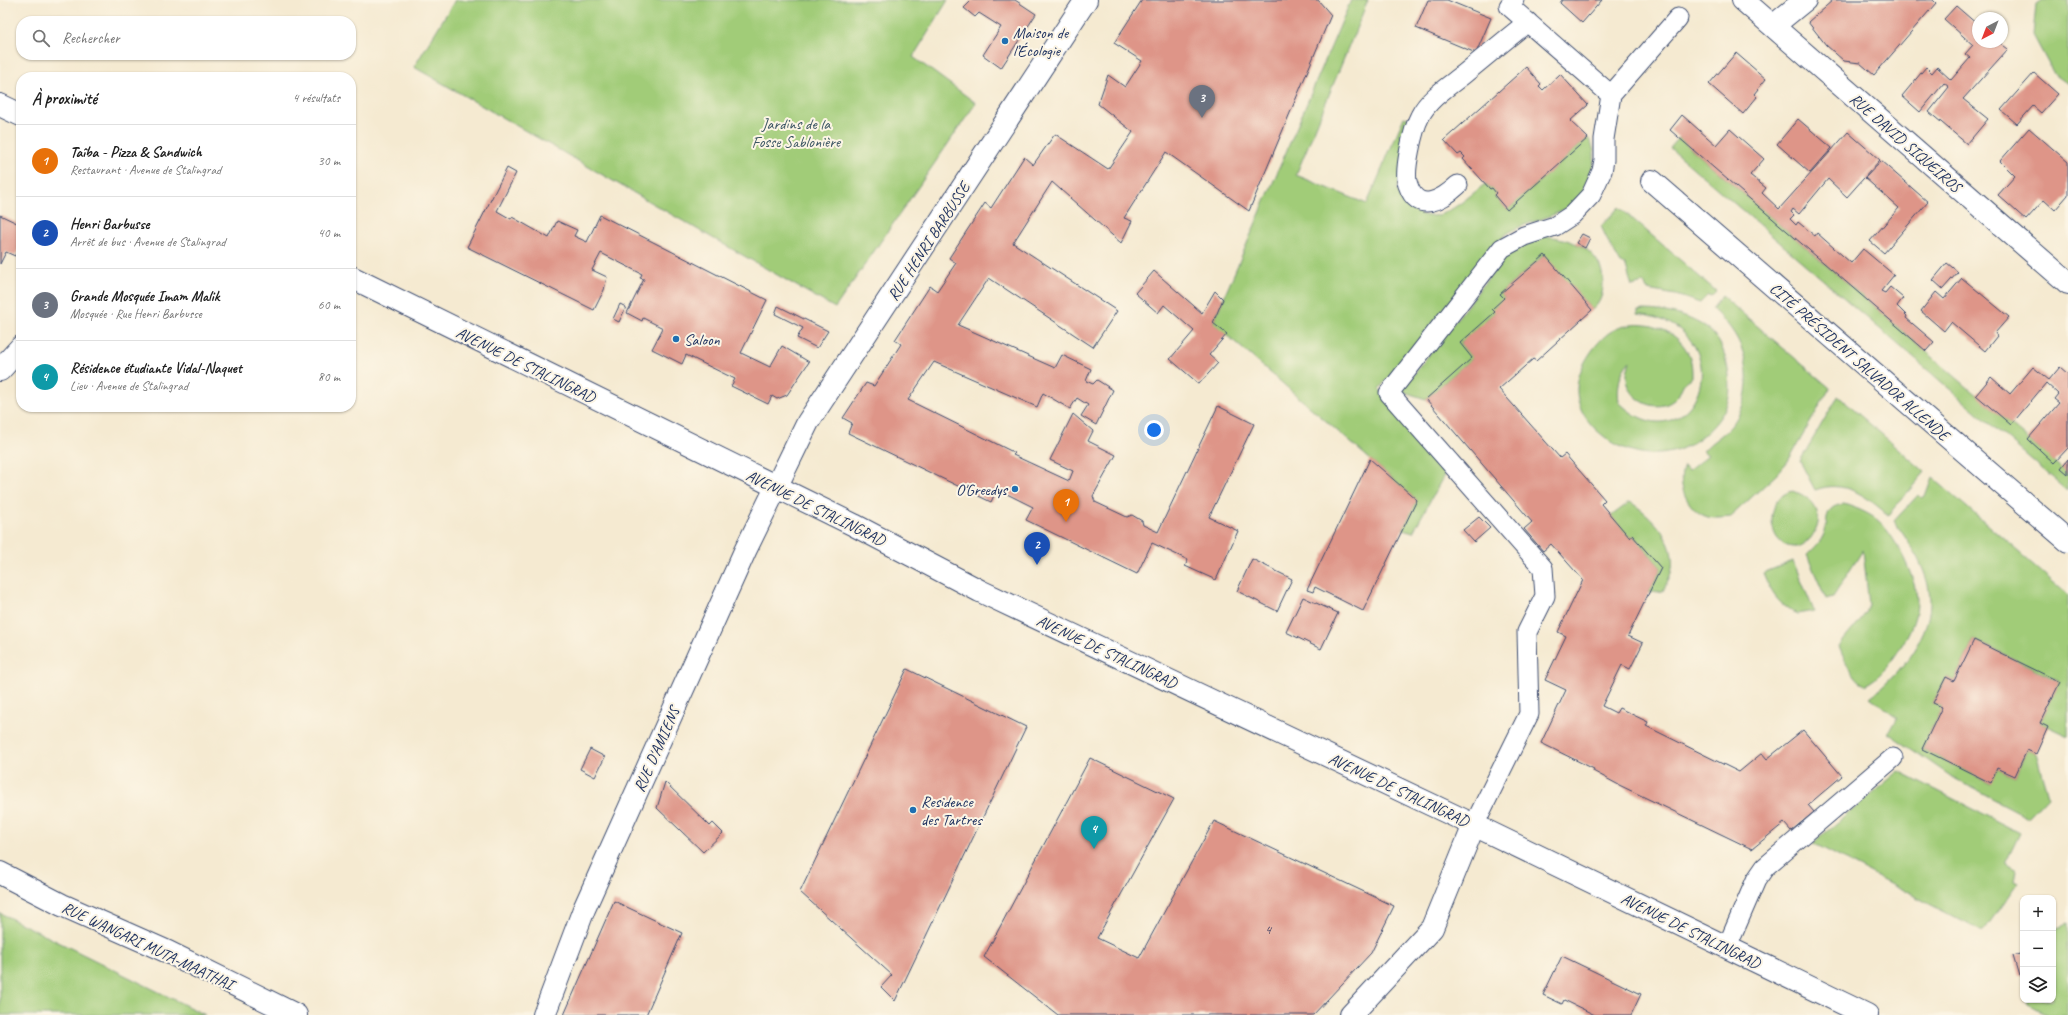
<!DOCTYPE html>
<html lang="fr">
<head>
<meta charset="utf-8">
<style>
  body { margin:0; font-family:Caveat,sans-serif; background:#f2f2f2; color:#222 }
  .controls { position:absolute; right:12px; bottom:12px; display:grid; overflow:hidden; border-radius:8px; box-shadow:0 1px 3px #0004 }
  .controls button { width:36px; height:36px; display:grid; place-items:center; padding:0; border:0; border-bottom:1px solid #e0e0e0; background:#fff; color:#222; font:20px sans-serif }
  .compass { position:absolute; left:1972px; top:12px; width:36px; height:36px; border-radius:50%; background:#fff; box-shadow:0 1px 3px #0004; rotate:222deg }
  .you { position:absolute; left:1154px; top:430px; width:14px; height:14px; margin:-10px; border:3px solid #fff; border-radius:50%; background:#1a73e8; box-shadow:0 0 0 6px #1a73e833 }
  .badge { display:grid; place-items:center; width:26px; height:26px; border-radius:50%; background:#2563eb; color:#fff; font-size:13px; font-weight:700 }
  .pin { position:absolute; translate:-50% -33px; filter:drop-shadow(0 1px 2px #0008) }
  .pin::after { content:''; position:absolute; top:21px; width:14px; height:12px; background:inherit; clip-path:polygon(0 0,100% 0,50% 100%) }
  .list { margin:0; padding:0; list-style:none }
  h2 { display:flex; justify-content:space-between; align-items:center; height:52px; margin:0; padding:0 16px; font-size:17px }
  h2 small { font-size:13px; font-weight:400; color:#767676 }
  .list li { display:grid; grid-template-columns:26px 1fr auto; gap:12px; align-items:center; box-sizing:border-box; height:72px; padding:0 16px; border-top:1px solid #e0e0e0 }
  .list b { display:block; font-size:15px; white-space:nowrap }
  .list p { margin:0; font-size:13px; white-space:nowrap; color:#767676 }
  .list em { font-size:13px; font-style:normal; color:#767676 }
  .icon { flex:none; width:22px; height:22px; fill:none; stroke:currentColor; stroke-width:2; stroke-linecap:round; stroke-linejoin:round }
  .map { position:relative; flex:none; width:2068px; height:1015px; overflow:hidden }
  .search { position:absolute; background:#fff; box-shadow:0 1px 3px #0004; left:16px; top:16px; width:340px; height:44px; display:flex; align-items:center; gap:10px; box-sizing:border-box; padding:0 14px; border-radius:16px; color:#767676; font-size:15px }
  .panel { position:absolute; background:#fff; box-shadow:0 1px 3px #0004; left:16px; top:72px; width:340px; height:340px; border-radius:16px }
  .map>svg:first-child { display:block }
</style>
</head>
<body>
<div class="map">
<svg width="2068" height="1015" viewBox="0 0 2068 1015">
  <rect width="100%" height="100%" fill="#fcf5e5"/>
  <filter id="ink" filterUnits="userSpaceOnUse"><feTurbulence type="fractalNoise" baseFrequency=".025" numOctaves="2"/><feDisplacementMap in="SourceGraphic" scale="8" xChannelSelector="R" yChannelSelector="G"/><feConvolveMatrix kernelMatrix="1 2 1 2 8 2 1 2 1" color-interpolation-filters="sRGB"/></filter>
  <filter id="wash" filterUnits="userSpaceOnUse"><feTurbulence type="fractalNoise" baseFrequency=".012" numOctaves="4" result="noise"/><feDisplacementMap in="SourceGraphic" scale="16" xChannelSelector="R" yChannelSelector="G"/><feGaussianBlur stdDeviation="0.9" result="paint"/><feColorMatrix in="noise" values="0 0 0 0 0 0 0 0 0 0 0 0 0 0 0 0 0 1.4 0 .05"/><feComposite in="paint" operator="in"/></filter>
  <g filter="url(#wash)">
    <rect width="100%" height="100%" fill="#f5ead1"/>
    <path fill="#a1cc78" stroke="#5e7e6b" d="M455,0h493l-35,57 63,46 -141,205 -421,-241z
      M1351,0h17l-72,175 71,29 37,-87 7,2 -14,71c29,49 57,18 88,-6l5,5 2,-1 4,5 -2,2 13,15 81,-72c9,13 7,24 1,38 -3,5 -4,12 -7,17 -17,26 -53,25 -77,42l-126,154 69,79 -35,64 -10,-3 14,-29 -204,-177z
      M2042,0h26v84l-14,-10 -21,-39 3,-31z
      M1679,138l389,336v17l-398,-343z
      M1619,207l97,84 -5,5 -3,-1 -8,8 -24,-8 -29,-5 -3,-7 -12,3 -7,-22 -4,-1 -11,-17 -9,-20z
      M1544,236c27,2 59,14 59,46 0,12 -2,20 -11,28l-48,-55 -44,39 4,4 -9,14 -35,31 12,15 -46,41 -25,-8 106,-137z
      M1722,296l108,92 -42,73 -11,13 -47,43c-8,1 -18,2 -25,-1 -18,-7 -29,-33 -21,-50l4,5 20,-16 -5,-4c8,-10 20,-15 28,-25 22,-26 21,-69 0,-97 -5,-8 -13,-14 -19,-20z
      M1643,310c22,0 49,6 66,20 9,7 15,20 17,31 3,11 5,25 3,36 -5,23 -27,43 -48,52 -25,10 -53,5 -75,-11 -31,-23 -38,-51 -17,-83 6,-9 14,-19 23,-24 25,-14 63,-5 76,22 4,8 4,16 4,24 -2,3 -5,3 -7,5 -6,8 -4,14 -14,20 -17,11 -42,-3 -44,-23 -1,-7 2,-13 3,-18 -11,11 -13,27 -11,41 71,72 134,-72 19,-88v-3z
      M1838,396l87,76 -37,43c-22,-19 -43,-36 -73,-25l-15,-29z
      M1932,477l136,118v141l-28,-13 20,-42 -86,-41 -20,41 -8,-4 -13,26 9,4 -20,42 68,34 7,-15 18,8 12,-26 9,4 12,42 -20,21 -76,-40 -64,-44 9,-16 -27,-20c27,-20 59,-58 60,-93 1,-30 -19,-59 -36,-83l24,-26 4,3 3,-2z
      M1793,491c18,5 33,24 21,42 -4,7 -10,13 -18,14 -30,2 -33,-51 -3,-56z
      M1630,502c21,13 46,38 42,66 -1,8 -6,16 -9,23l-14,2 12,-25 -28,-33 -3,3 -19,-22z
      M1844,504c15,5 32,11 42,25 13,16 31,52 31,73 0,18 -10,35 -20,51 -8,12 -18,25 -32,32 -14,-6 -20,-26 -26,-39l27,-33 3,-8 -6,-55 -30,47 -7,2 -19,-44c5,-5 12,-11 15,-17 9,-15 -2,-31 22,-34z
      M1793,561l21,50 -17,3c-20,-11 -25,-20 -34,-41z
      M1899,771l121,62 -15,31 11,6 -2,10 4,2 -35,50 -170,-89z
      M0,913l205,102h-205z
      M2068,924v91h-20l-20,-10 -1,-5h26v-71z"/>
    <g id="blocks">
      <path fill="#de9588" d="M972,0h43l21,14 -35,54 -18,-13 18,-28 -22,-14 -4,4 -11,-9z
        M1142,0h176l13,15 -82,196 -83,-59 -42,66 8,3 -11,22 -69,-61 -39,61 104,68 -24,36 -104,-69 -31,47 97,43 7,-13 29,14 -5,12 7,3 4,-4 16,10 -17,35 -15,-9 7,-11 -11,-7 -7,11 -27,-16 -6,14 -103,-45 -26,38 107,53 -2,2 56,26 4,-10 -23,-11 23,-46 20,17 -5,10 28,14 -23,41 2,6 32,15 5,-2 10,6 1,4 15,7 60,-126 36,18 -45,93 29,14 -22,49 -31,-14 3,-6 -36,-17 -15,31 -111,-54 7,-13 -36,-18 -6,13 -143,-69 4,-10 -9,-5 23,-35 8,3 27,-42 -6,-4 35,-54 7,5 19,-28 -7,-5 36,-55 6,5 33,-51 9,8 22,-31 53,35 25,-37 -35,-28 10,-29 17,12 17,-26 -28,-18z
        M1428,0h19l44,18 -15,35 -60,-25z
        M1562,0h40l-20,23 -22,-20z
        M1833,0h100l3,3 -62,72 -14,-12 -16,-2 -18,-16 -18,-23z
        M1956,6l22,19v17h21l9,7 -45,50 25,20 -21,25 -38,-32 20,-25 -5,-4 -24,29 -18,-16 24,-29 6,6 5,-6 14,13 19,-22 -5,-4 8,-9 -29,-26z
        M1736,53l30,26 -12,15 3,3 -14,17 -34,-30z
        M1526,67l15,17 -2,2 4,4 17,-16 28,31 -18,16 18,17 -81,72 -13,-15 2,-2 -4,-5 -2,1 -27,-30 2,-2 -4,-4 -3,2 -14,-15z
        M2034,73l24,21 -17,19 -8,-7 -16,18 -16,-14z
        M1682,115l34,30 14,-16 34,30 -14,16 16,13 -4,5 17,16 69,-77 32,28 -33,37 -19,-18 -29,35 -6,-5 -2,3 3,3 -4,4 6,6 2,-3 17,14 2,-3 34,30 12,-14 31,26 -13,16 4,2 5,-6 13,11 -6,8 10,10 -1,2 28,24 -8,9 -256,-221z
        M1798,119l34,29 -22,25 -33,-29z
        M2029,128l39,34v33l-13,15 -11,-10 -18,20 -28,-25 17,-19 -15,-15z
        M1881,161l47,41 -44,51 -14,-12 29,-33 -34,-30z
        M507,168l9,5 -19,38 14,8 1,-2 37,21 8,-17 20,9 -3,6 13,6 13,-27 167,85 -26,53 29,14 12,-21 27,16 -22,33 -10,4 -5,-3 -4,8 -37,-18 4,-7 -49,-24 -4,9 -30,-15 11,-21 -20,-10 -1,3 -15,-8 17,-34 -4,-1 2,-4 -41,-21 -9,17 15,7 -3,13 -10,20 -127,-63z
        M0,215l19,9 -1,3 3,1v16l-6,12 -9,-4 -6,12z
        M1582,234l8,4 -5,10 -9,-5z
        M1545,255l47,55 -56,51 -3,-2 -34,30 61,69 5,-4 40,46 -4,4 29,34 2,-3 29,33 -33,68 15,7 -13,26 -8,-4 -20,41 14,7 3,-5 29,14 -2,4 93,46 23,-19 5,6 36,-29 39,46 -34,29 6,7 -23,19 -7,-8 -32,26 -135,-65 -24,-13 1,-2 -53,-26 25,-53 -21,-10 21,-44 -8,-4 25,-52 -32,-36 -8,7 -19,-22 8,-7 -106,-123 46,-41 -12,-15 35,-31 -3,-3 12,-11 -4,-4z
        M1947,263l11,9 -15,17 -10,-9z
        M1154,271l48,42 13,-22 8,8 -10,24 14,11 -18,21 9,8 -19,21 -29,-25 24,-28 -30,-26 -6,8 -23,-20z
        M1962,278l47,39 -14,16 2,3 -12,15 -34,-29 -7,9 -23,-20 15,-19 8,7z
        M620,304l6,3 -7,15 -6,-3z
        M778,306l50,25 -11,17 -20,-10 6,-10 -28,-14z
        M2033,367l16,13 11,-13 8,7v74l-14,15 -26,-24 31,-36 -5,-4 4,-5 -12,-11 -35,42 -35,-30 15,-18 19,17z
        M1370,459l47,41 -54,111 -48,-24 -2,5 -6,-2z
        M2068,459v15l-7,-6z
        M1479,517l11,11 -16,14 -11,-12z
        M1252,559l40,20 -15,32 -40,-20z
        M1303,597l35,16 -17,36 -35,-17z
        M1974,640l86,42 -20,41 8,4 -12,27 -9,-4 -12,26 -18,-8 -6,15 -69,-34 20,-42 -9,-4 13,-26 8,4z
        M907,669l119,58 -131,274 -14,-14 11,-12 -92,-83z
        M590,749l15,8 -10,20 -15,-8z
        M1090,758l84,41 -77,139 42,20 75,-137 180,85 -23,47 -58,62h-255l-74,-58z
        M665,782l45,44 3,-3 10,10 -20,19 -46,-44z
        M614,901l68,32 -36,82h-82z
        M2023,953v22l-4,1 -6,-20z
        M1562,956l79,38 -10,21h-36l-31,-15 -2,4 -19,-9z"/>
    </g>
  </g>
  <g filter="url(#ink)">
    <use href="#blocks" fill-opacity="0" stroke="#3c4b6f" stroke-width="1"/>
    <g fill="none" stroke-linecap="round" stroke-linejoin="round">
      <g stroke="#3c4b6f" stroke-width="21">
        <path id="service" d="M1514,0l-5,6 102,89
          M1458,185c-15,14 -40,30 -50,0 -5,-13 5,-56 12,-69 9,-18 29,-30 44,-42 21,-17 42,-35 64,-52
          M1474,825l55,-111 -2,-82 18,-36 -2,-28 -154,-175 113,-145 22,-12 31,-10 17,-11 19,-20 11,-24 2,-11v-21l7,-44 67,-77
          M1727,947l29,-67 9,-13 128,-109"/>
      </g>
      <g stroke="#3c4b6f" stroke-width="24">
        <path id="minor" d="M1743,0l325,283
          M1773,26l32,-26
          M1652,181l416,360
          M0,370l21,-23
          M0,873l62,32 106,47 128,63
          M1351,1015l81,-87 42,-103"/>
      </g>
      <g stroke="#3c4b6f" stroke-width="24">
        <path id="tertiary" d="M544,1015l40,-106 161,-358 63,-129 278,-422"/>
      </g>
      <g stroke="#3c4b6f" stroke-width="24">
        <path id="primary" d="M0,105l21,10
          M351,277l503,248 126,66 494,234 393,190"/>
      </g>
      <use href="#service" stroke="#fff" stroke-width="19"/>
      <use href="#minor" stroke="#fff" stroke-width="22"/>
      <use href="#tertiary" stroke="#fff" stroke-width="22"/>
      <use href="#primary" stroke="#fff" stroke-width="22"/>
    </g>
  </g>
  <g fill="#1f6fb2" stroke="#fcf5e5" stroke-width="1.5">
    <circle cx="1005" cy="41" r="4"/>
    <circle cx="676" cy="339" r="4"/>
    <circle cx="1015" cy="489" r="4"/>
    <circle cx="913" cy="810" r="4"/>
  </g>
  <g text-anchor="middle" stroke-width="4" stroke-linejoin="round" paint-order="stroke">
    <g font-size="14" fill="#4c4868">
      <text x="1268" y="934">4</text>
    </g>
    <g font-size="16" fill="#1b2f5e" stroke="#fcf5e5" text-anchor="start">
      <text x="1013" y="38">Maison de<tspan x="1013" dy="18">l’Écologie</tspan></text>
      <text x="684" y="345">Saloon</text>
      <text x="1007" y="495" text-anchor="end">O'Greedys</text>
      <text x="921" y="807">Residence<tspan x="921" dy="18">des Tartres</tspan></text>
    </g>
    <g font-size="16" fill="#3c5664" stroke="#fcf5e5">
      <text x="796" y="129">Jardins de la<tspan x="796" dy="18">Fosse Sablonière</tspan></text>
    </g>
    <g font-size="16" fill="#1b2f5e" stroke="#fcf5e5">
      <text transform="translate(1906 142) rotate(41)" y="6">RUE DAVID SIQUEIROS</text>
      <text transform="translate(928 241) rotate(-57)" y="6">RUE HENRI BARBUSSE</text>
      <text transform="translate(1860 361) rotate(41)" y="6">CITÉ PRÉSIDENT SALVADOR ALLENDE</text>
      <text transform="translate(526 364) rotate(26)" y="6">AVENUE DE STALINGRAD</text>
      <text transform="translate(816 507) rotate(26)" y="6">AVENUE DE STALINGRAD</text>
      <text transform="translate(1107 651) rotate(25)" y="6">AVENUE DE STALINGRAD</text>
      <text transform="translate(656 749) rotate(-66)" y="6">RUE D'AMIENS</text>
      <text transform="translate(1399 789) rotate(25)" y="6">AVENUE DE STALINGRAD</text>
      <text transform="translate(1691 930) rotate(26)" y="6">AVENUE DE STALINGRAD</text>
      <text transform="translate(148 945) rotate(25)" y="6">RUE WANGARI MUTA-MAATHAI</text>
    </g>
  </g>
</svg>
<div class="controls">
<button>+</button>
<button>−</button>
<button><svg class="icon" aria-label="layers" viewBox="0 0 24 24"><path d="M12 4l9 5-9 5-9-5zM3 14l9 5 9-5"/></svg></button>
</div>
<svg class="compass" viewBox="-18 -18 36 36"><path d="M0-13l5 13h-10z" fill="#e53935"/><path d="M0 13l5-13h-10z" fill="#767676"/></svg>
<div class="you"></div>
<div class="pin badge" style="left:1066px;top:522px;background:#e8710a">1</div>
<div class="pin badge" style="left:1037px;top:565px;background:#1a4fb4">2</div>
<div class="pin badge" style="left:1202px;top:118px;background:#6b7280">3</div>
<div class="pin badge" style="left:1094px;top:849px;background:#0f9aa8">4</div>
<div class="search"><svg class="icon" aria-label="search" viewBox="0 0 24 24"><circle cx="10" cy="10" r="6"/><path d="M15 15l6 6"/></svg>Rechercher</div>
<section class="panel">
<h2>À proximité<small>4 résultats</small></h2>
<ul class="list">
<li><span class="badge" style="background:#e8710a">1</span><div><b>Taîba - Pizza &amp; Sandwich</b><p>Restaurant · Avenue de Stalingrad</p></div><em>30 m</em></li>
<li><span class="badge" style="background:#1a4fb4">2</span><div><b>Henri Barbusse</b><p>Arrêt de bus · Avenue de Stalingrad</p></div><em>40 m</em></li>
<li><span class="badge" style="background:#6b7280">3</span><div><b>Grande Mosquée Imam Malik</b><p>Mosquée · Rue Henri Barbusse</p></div><em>60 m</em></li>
<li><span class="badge" style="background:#0f9aa8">4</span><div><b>Résidence étudiante Vidal-Naquet</b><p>Lieu · Avenue de Stalingrad</p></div><em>80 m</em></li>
</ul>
</section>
</div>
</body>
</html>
